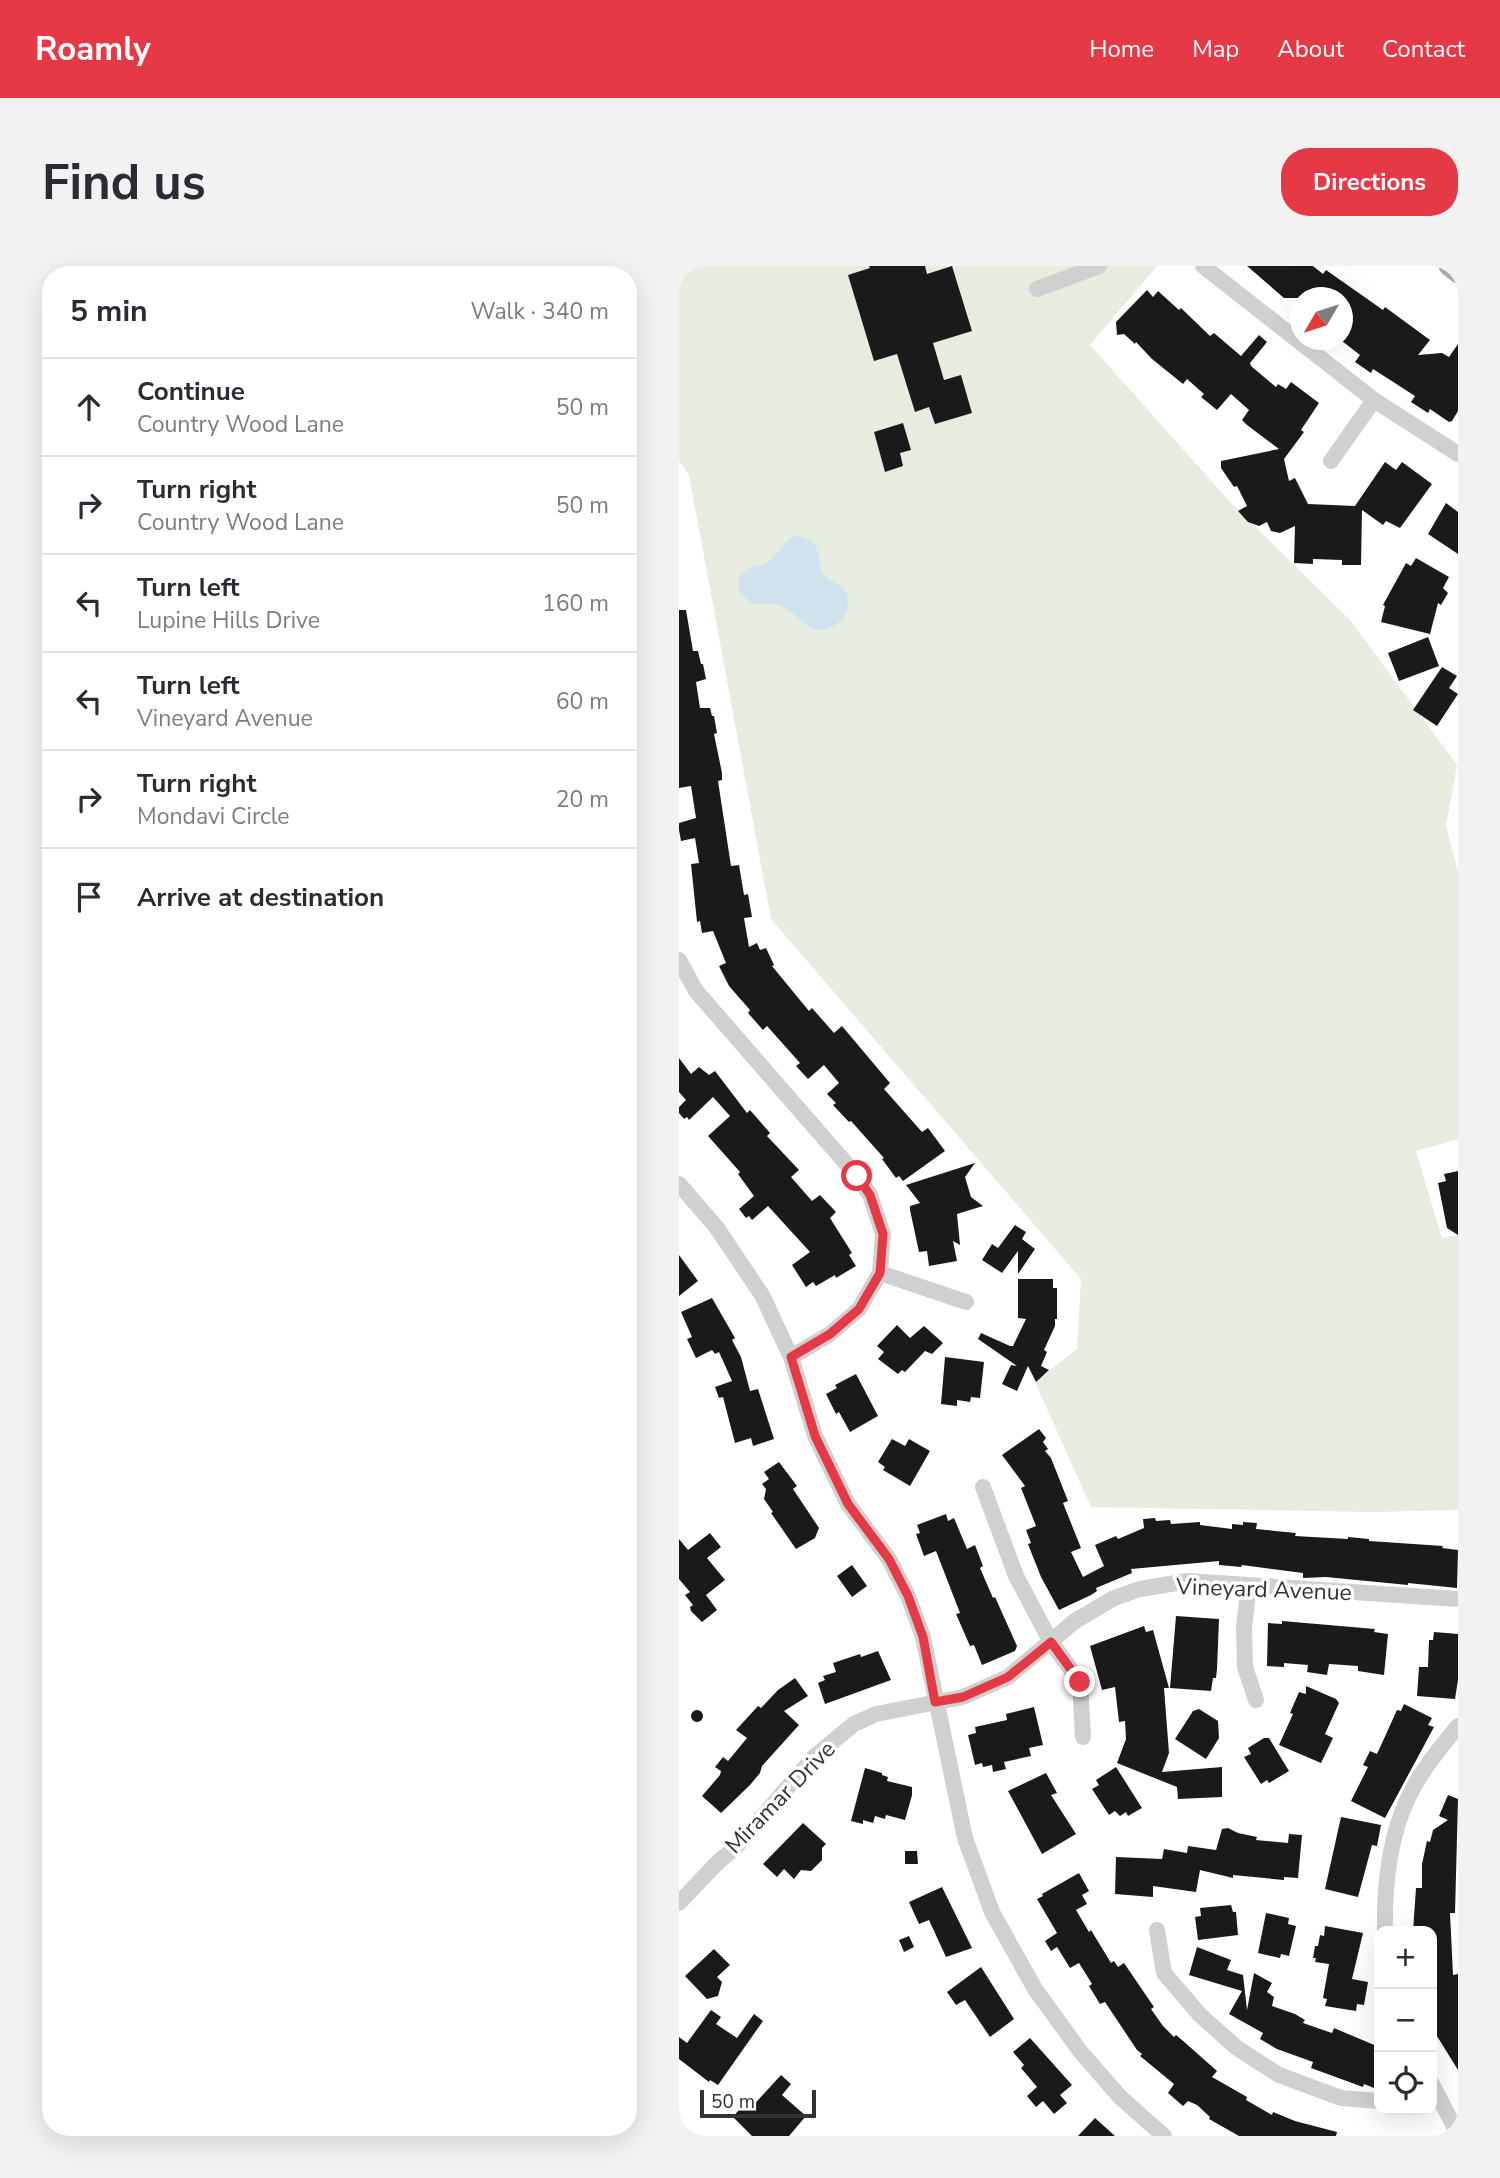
<!DOCTYPE html>
<html lang="en">
<head>
<meta charset="utf-8">
<style>
  body { margin:0; font-family:"Nunito Sans",sans-serif; background:#f2f2f3; color:#2b2b33 }
  .controls { position:absolute; right:21px; bottom:21px; display:grid; overflow:hidden; border-radius:14px; box-shadow:0 7px 28px #0002 }
  .controls button { width:63px; height:63px; display:grid; place-items:center; padding:0; border:0; border-bottom:2px solid #e1e1e2; background:#fff; color:#2b2b33; font:35px sans-serif }
  .compass { position:absolute; left:611px; top:21px; width:63px; height:63px; border-radius:50%; background:#fff; box-shadow:0 7px 28px #0002; rotate:231deg }
  .scale { position:absolute; left:21px; bottom:18px; width:116px; box-sizing:border-box; padding-left:7px; border:4px solid #333; border-top:0; font-size:19px; line-height:24px; white-space:nowrap; color:#333; -webkit-text-stroke:5px #fff; paint-order:stroke }
  .stop { position:absolute; width:21px; height:21px; margin:-16px; border:5px solid #e63946; border-radius:50%; background:#fff }
  .stop.end { background:#e63946; border-color:#fff; box-shadow:0 2px 7px #0008 }
  .list { margin:0; padding:0; list-style:none }
  h2 { display:flex; justify-content:space-between; align-items:center; height:91px; margin:0; padding:0 28px; font-size:30px }
  h2 small { font-size:23px; font-weight:400; color:#7c7c81 }
  .list li { display:grid; grid-template-columns:46px 1fr auto; gap:21px; align-items:center; box-sizing:border-box; height:98px; padding:0 28px; border-top:2px solid #e1e1e2 }
  .list b { display:block; font-size:26px; white-space:nowrap }
  .list p { margin:0; font-size:23px; white-space:nowrap; color:#7c7c81 }
  .list em { font-size:23px; font-style:normal; color:#7c7c81 }
  .icon { flex:none; width:38px; height:38px; fill:none; stroke:currentColor; stroke-width:2; stroke-linecap:round; stroke-linejoin:round }
  .map { position:relative; flex:none; width:779px; height:1870px; overflow:hidden; border-radius:28px }
  header { display:flex; align-items:center; gap:42px; box-sizing:border-box; height:98px; padding:0 35px; background:#e63946; color:#fff }
  header strong { font-size:33px }
  nav { display:flex; gap:38px; margin-inline-start:auto; font-size:24px }
  .intro { display:flex; align-items:center; justify-content:space-between; box-sizing:border-box; height:168px; padding:0 42px }
  h1 { margin:0; font-size:49px }
  .button { padding:18px 32px; border-radius:28px; background:#e63946; color:#fff; font-size:24px; font-weight:700 }
  main { display:flex; gap:42px; padding:0 42px }
  aside { flex:1; background:#fff; border-radius:28px; box-shadow:0 7px 28px #0002 }
  .map>svg:first-child { display:block }
</style>
</head>
<body>
<header>
<strong>Roamly</strong>
<nav><a>Home</a><a>Map</a><a>About</a><a>Contact</a></nav>
</header>
<div class="intro"><h1>Find us</h1><a class="button">Directions</a></div>
<main>
<aside>
<h2>5 min<small>Walk · 340 m</small></h2>
<ul class="list">
<li><svg class="icon" aria-label="ahead" viewBox="0 0 24 24"><path d="M12 20V5M6 11l6-6 6 6"/></svg><div><b>Continue</b><p>Country Wood Lane</p></div><em>50 m</em></li>
<li><svg class="icon" aria-label="right" viewBox="0 0 24 24"><path d="M7 20v-9h11M14 6l5 5-5 5"/></svg><div><b>Turn right</b><p>Country Wood Lane</p></div><em>50 m</em></li>
<li><svg class="icon" aria-label="left" viewBox="0 0 24 24"><path d="M17 20v-9H6M10 6l-5 5 5 5"/></svg><div><b>Turn left</b><p>Lupine Hills Drive</p></div><em>160 m</em></li>
<li><svg class="icon" aria-label="left" viewBox="0 0 24 24"><path d="M17 20v-9H6M10 6l-5 5 5 5"/></svg><div><b>Turn left</b><p>Vineyard Avenue</p></div><em>60 m</em></li>
<li><svg class="icon" aria-label="right" viewBox="0 0 24 24"><path d="M7 20v-9h11M14 6l5 5-5 5"/></svg><div><b>Turn right</b><p>Mondavi Circle</p></div><em>20 m</em></li>
<li><svg class="icon" aria-label="arrive" viewBox="0 0 24 24"><path d="M6 21V4h12l-3 4 3 4H6"/></svg><div><b>Arrive at destination</b></div></li>
</ul>
</aside>
<div class="map">
<svg width="779" height="1870" viewBox="0 0 779 1870">
  <rect width="100%" height="100%" fill="#fff"/>
  <path fill="#e6ecdf" d="M0,0h478l-67,79 140,157 120,118 107,145 -11,61 12,46v267l-42,12 26,87 16,-3v275l-85,2 -282,-5 -56,-125 42,-33 4,-70 -310,-360 -82,-444 -10,-14z"/>
  <path fill="#cfe2ee" d="M117,270c30,4 18,24 29,40 5,6 13,7 18,12 8,10 6,26 -4,34 -29,23 -38,-10 -61,-17 -9,-3 -18,1 -27,-2l-11,-11 -2,-11c12,-21 21,-11 33,-21 10,-9 12,-19 25,-24z"/>
  <path fill="#1a1a1a" d="M190,0h56l2,8 25,-8 20,65 -39,12 11,37 17,-5 11,38 -37,11 -6,-17 -14,5 -18,-58 -23,7 -26,-86 22,-7z
    M568,0h66l10,8 3,-4 57,40 2,-3 45,33 -12,15 24,-2 7,4 9,-13v67l-6,10 -3,1 -19,-13 -2,4 -17,-11 4,-6 -42,-27 -2,4 -16,-11 5,-7 -18,-14v-43h-58z
    M468,24l6,7 5,-6 21,19 2,-2 29,28 4,-3 27,23 18,-21 8,7 -17,21 1,3 25,21 2,-3 8,5 5,-7 28,21 -18,27 3,2 -20,27 5,22 6,-3 13,26 47,2 30,-44 11,8 6,-8 30,22 -32,44 -14,-7 -3,4 -21,-15 -1,55h-19v-5l-29,-1v5l-19,-1 1,-37 -15,7 -9,-2 -4,-9 -8,4 -11,-4 -10,-11 9,-5 -10,-20 -3,1 -13,-19v-7l58,-12 -32,-24 -5,-5 7,-10 -18,-16 -14,16 -16,-13 3,-3 -17,-15 -4,5 -31,-25 -16,-17 -1,2 -11,-10 -7,1 -1,-13z
    M224,157l8,27 -11,3 3,13 -18,6 -11,-40z
    M767,237l12,9v42l-30,-20z
    M737,292l33,19 -6,11 5,5 -7,12 -3,-2 -8,31 -49,-12 4,-16 -2,-1 23,-42 5,3z
    M0,344h7l7,41h5l3,13h2l3,15 -10,3 4,26h10l2,8h2l3,17 -3,1 8,39v7l-4,1 13,85 8,-1 5,30 4,-1 4,23 -8,1 5,29 8,-4 3,7 6,-2 8,17 -2,1 37,45 3,-3 22,25 8,-7 48,57 -6,6 38,43 6,-4 17,23 -42,30 -4,-5 -3,2 -14,-19 2,-1 -33,-37 -2,1 -16,-17 3,-2 -9,-9 12,-11 -15,-18 -16,14 -12,-13 4,-3 -33,-37 -4,4 -15,-17 2,-3 -21,-24 -10,-20 7,-3 -13,-32 -11,2 -2,-12 -3,1 -6,-58 8,-1 -4,-25 -14,3 -2,-11v-7l17,-5 -5,-32 -12,2z
    M749,371l11,29 -40,15 -11,-28z
    M763,401l15,9 -8,12 9,6 -21,32 -24,-16z
    M0,792l12,16 8,-7 10,8 6,-4 32,42 3,-3 20,23 -3,3 32,34 -8,7 21,24 8,-6 16,17 -6,6 22,35 -3,2 7,11 -20,12 -1,-3 -19,11 -3,-4 -7,5 -14,-22 18,-13 -42,-46 -16,14 -3,-4 -3,2 -7,-9 15,-13 -16,-22 2,-2 -32,-36 22,-20 -17,-19 -24,23 -2,-3 -3,2 -5,-6v-6l7,-7 -7,-8z
    M296,897l-10,14 6,20 12,9 -26,8 3,31 -7,-4 4,20 -28,5 -2,-15 -8,1 -9,-42v-4l10,-3 -14,-18z
    M779,905v64l-11,-7 -9,-45 8,-2 -2,-7z
    M336,959l11,7 -4,7 13,10 -17,25v-23l-16,22 -20,-13 10,-16 6,4z
    M0,989l19,26 -19,15z
    M339,1013h35v9h4v31h-2v7l-11,24 3,2 -6,14 8,4 -13,12 -8,-16 -11,25 -15,-7 9,-19 6,1 -39,-27 3,-6 29,13h3l13,-27 -8,-1z
    M33,1032l23,40 -3,2 9,17 9,34 8,-2 16,50 -21,7 -2,-8 -16,5 -12,-46 -4,1 -4,-11 17,-6 -13,-29 -4,2 -3,-4 -16,8 -9,-19 5,-2 -11,-25z
    M218,1059l13,13 14,-12 19,17 -11,11 -7,-3 -20,21 -3,-2 -4,4 -20,-15 6,-7 -7,-6z
    M266,1091l39,5 -4,36 -9,-1 -1,5 -13,-2v6l-16,-2z
    M177,1108l22,42 -28,16 -11,-20 -3,2 -10,-20 11,-6 -2,-3z
    M360,1163l7,9 -3,4 5,7 -3,2 6,7 17,43 -5,2 18,45 -10,4 12,25 21,-11 -9,-21 21,-9 2,3 26,-11 -1,-9 12,-1 1,3 14,-1 1,4 29,-2v3l32,4v-5l11,1v-3l14,1 -1,6 40,4 -1,3 53,3v-2l21,2v2l74,5 -1,2 16,2 -1,38 -49,-5v2l-82,-8 -23,1v-5l-61,-8 -1,2 -22,-2v-4l-88,8 1,4 -36,15 1,3 -6,4 -32,15 -18,-33 -13,-33 3,-1 -5,-13 10,-4 -15,-38 4,-2 -23,-31z
    M213,1173l13,7 4,-7 21,12 -20,35 -27,-16 2,-3 -7,-5z
    M100,1196l18,24 -4,3 26,39 -4,10 -19,11 -25,-36 2,-1 -9,-13 2,-10 -4,-5 7,-5 -5,-7z
    M267,1248l2,7 6,-3 13,31 8,-4 8,21 -3,2 13,30 2,-1 22,49 -2,5 -33,14 -8,-20 -4,1 -14,-32 4,-1 -24,-62 -12,5 -8,-22 4,-1 -3,-8z
    M31,1267l11,14 -14,11 18,22 -19,15 11,15 -15,12 -11,-11 -1,-4 3,-2 -8,-10 5,-3 -11,-13v-40l9,11z
    M173,1299l15,21 -15,11 -15,-21z
    M497,1350l43,3 -2,50 -1,9h-3l-2,13 -41,-3z
    M603,1355l93,8 -1,3 14,2 -4,41 -26,-4v-5l-29,-2 -2,11 -20,-3 1,-7 -24,-2v4l-17,-1 1,-43 14,1z
    M465,1360l2,6 7,-2 16,58h-5l5,65 -7,19 60,-5v30l-44,2 -1,-12 -60,-24 9,-24 -1,-18 -6,1 -4,-35 -13,3 -12,-44z
    M755,1366l24,2v46l-3,19 -38,-3 2,-29h9l1,-27h4z
    M199,1385l13,29 -66,24 -7,-21 7,-3 -2,-4 13,-4 -3,-9 27,-9 1,3z
    M116,1412l13,18 -24,15 15,14 -37,41 -2,7 -10,12 -29,28 -19,-17 18,-21 1,-4 -6,-4 8,-10 5,4 19,-23 -11,-8 22,-24 3,2 17,-18z
    M627,1420l30,13 3,4 -14,31 8,4 -12,25 -42,-18 14,-31 -3,-1 9,-21 7,2z
    M725,1438l28,14 -4,7 6,2 -49,91 -34,-17 17,-34 -5,-2 7,-14 7,3 20,-44 4,1z
    M355,1441l9,38 -14,3 2,8 -27,6 2,7 -13,3 -1,-7 -9,2 -1,-4 -7,2 -7,-30 8,-2 -1,-6 32,-7 -1,-6z
    M520,1443l19,12 1,17 -13,21 -31,-20 18,-28z
    M12 1450a6 6 0 1 1 12 0a6 6 0 1 1-12 0Z
    M585,1472h5l20,33 -20,12 -2,-3 -6,4 -17,-27 7,-3 -3,-6z
    M437,1501l26,41 -14,8 -2,-4 -6,4 -5,-5 -6,4 -17,-26 7,-4 -3,-5z
    M186,1502l17,5v2l6,2 -1,4 25,6v8l-7,25 -19,-5 -1,4 -10,-3 -2,7 -10,-3v4l-12,-3z
    M367,1507l11,20 -6,2 25,39 -34,20 -34,-63z
    M769,1529l10,4 -3,114h-5l3,62 5,-1v96l-26,-42v-97h-19l3,-43h6v-24l5,-23 3,1 3,-12 15,-10 -9,-4z
    M662,1551l40,8 -4,21 -5,-1 -14,52 -33,-8z
    M124,1557l23,21 -4,4v12l-11,11 -10,-1 -7,9 -10,-10 -7,8 -14,-13z
    M549,1562l10,5 19,4 -1,3 32,3 1,-9 13,1 -4,43 -14,-1v3l-51,-5v3l-33,-8 -4,22 -43,-6v11l-38,-3 1,-37 46,2 2,-10 23,4 1,-7 28,4 6,-21z
    M226,1585h12l1,13h-13z
    M400,1607l10,18 -7,4 5,9 -11,6 13,22 2,-2 20,33 3,-2 4,6 6,-4 30,44 -3,2 12,17 11,11 2,-2 6,5 35,31 -5,6 35,20 -1,3 26,15 1,-3 22,9 42,11 -1,4h-97l-30,-17 1,-2 -13,-12 -9,-4 -5,5 -15,-13 6,-9 -34,-28 2,-2 -5,-4 -32,-48 -5,2 -11,-18 3,-2 -13,-21 -9,5 -13,-21 -6,4 -6,-10 12,-8 -20,-34 6,-3 -1,-2z
    M263,1621l30,61 -26,9 -17,-37 -10,4 -10,-22z
    M552,1639l2,7h3l2,23 -40,5 -3,-23 6,-1 -1,-8z
    M587,1647l23,5 -1,6 8,2 -7,30 -8,-2 -1,4 -22,-5z
    M646,1660l38,7 -11,46 16,3 -4,23 -7,-1 -1,7 -31,-5 2,-7 -4,-1 6,-34 -14,-2 1,-4h-3l2,-12h3l2,-11 4,1z
    M230,1670l5,11 -10,5 -5,-12z
    M518,1681l34,13 -4,10 16,5 4,35 7,-37 18,10 -5,9 7,5 -2,9 23,8 10,6 -2,3 29,10 2,-5 45,19v43l-15,-6 -1,3 -52,-19 2,-6 -36,-13 -17,-10 3,-6 -34,-19 13,-23 -53,-16z
    M35,1683l16,16 -13,12 5,5 -4,14 -11,3 -22,-23z
    M302,1701l33,52 -24,18 -25,-37 -9,5 -9,-13z
    M32,1744l10,7 -5,7 21,14 17,-24 9,7 -45,64 -8,-5 -1,2 -30,-23v-22l8,6z
    M351,1772l42,47 -12,10 7,8 -13,11 -11,-13 -7,6 -9,-11 10,-9 -16,-19 3,-3 -11,-13z
    M102,1809l10,9 -9,11 24,21 -17,20h-37l-19,-19 10,-12 6,5z
    M416,1852l20,18h-37z"/>
  <g fill="none" stroke-linecap="round" stroke-linejoin="round">
    <path stroke="#d0d0d0" stroke-width="16" d="M524,0l171,134 84,54
      M358,23l62,-23
      M652,195l43,-61
      M0,694l17,31 161,185 13,19 13,39 -3,39 -21,36 -29,25 -39,23
      M0,918l38,44 45,67 29,62 24,79 33,68 41,55 19,37 15,41 42,201 27,74 43,77 45,62 40,46 44,39
      M201,1007l86,29
      M304,1221l33,89 35,66 29,40 3,55
      M570,1319l-5,42 1,40 11,33
      M0,1637l39,-41 18,-15 78,-90 40,-33 22,-10 87,-17 45,-20 67,-56 39,-23 26,-9 48,-8 270,18
      M478,1664l7,43 36,42 37,33 42,27 62,23 38,3
      M706,1665c-1,-45 4,-92 23,-133 12,-26 32,-50 50,-72
      M753,1818l26,50
      M0,1867l3,3"/>
    <path stroke="#ababab" stroke-width="19" d="M769,0l10,8"/>
  </g>
  <g fill="none" stroke-linecap="round" stroke-linejoin="round">
    <path stroke="#e63946" stroke-width="9" d="M178,910l13,19 13,39 -3,39 -21,36 -29,25 -39,23 24,79 33,68 41,55 19,37 15,41 12,65 28,-5 45,-20 43,-35 29,40"/>
  </g>
  <g text-anchor="middle" stroke-width="7" stroke-linejoin="round" paint-order="stroke">
    <g font-size="23" fill="#333" stroke="#fff">
      <text transform="translate(585 1323) rotate(2)" y="8">Vineyard Avenue</text>
      <text transform="translate(101 1531) rotate(-46)" y="8">Miramar Drive</text>
    </g>
  </g>
</svg>
<div class="controls">
<button>+</button>
<button>−</button>
<button><svg class="icon" aria-label="locate" viewBox="0 0 24 24"><circle cx="12" cy="12" r="6"/><path d="M12 2v4M12 18v4M2 12h4M18 12h4"/></svg></button>
</div>
<svg class="compass" viewBox="-18 -18 36 36"><path d="M0-13l5 13h-10z" fill="#e53935"/><path d="M0 13l5-13h-10z" fill="#7c7c81"/></svg>
<div class="scale">50 m</div>
<div class="stop" style="left:178px;top:910px"></div>
<div class="stop end" style="left:401px;top:1416px"></div>
</div>
</main>
</body>
</html>
